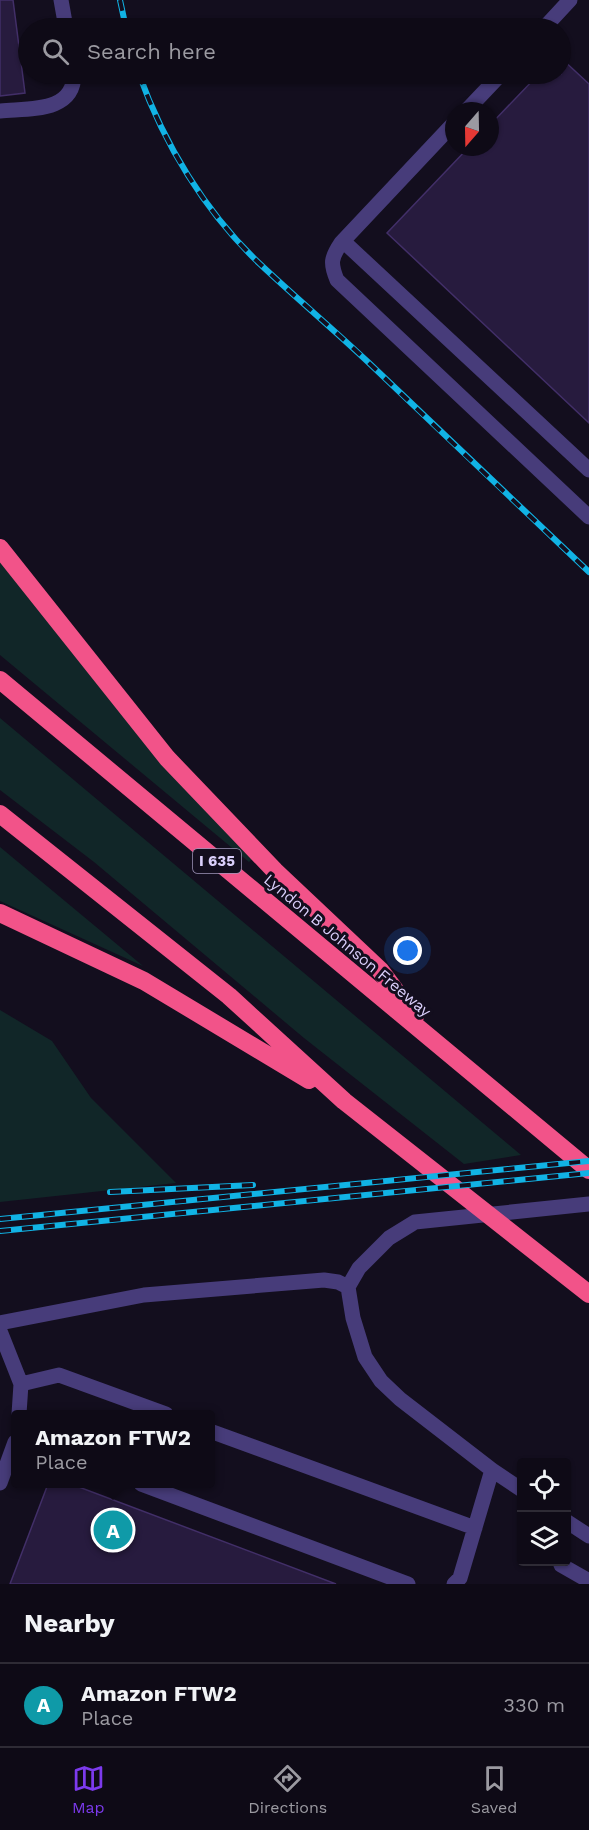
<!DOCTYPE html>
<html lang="en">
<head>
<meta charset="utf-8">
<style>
  body { margin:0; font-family:"Work Sans",sans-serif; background:#17131f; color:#f1f3f6 }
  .controls { position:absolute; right:18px; bottom:18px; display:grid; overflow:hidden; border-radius:6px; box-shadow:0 2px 4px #0004 }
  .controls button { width:54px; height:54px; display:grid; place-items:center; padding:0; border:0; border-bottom:2px solid #2e2b35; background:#0e0a16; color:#f1f3f6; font:30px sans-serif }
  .compass { position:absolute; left:445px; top:102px; width:54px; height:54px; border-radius:50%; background:#0e0a16; box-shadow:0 2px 4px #0004; rotate:200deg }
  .you { position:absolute; left:408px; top:951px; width:21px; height:21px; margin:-15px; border:4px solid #fff; border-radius:50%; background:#1a73e8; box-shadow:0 0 0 9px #1a73e833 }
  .badge { display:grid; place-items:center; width:39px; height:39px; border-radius:50%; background:#7c3aed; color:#fff; font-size:20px; font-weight:700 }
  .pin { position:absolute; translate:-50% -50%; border:3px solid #fff; box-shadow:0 2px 6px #0006 }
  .popup { position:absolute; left:11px; top:1410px; width:204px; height:78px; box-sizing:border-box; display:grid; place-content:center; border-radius:6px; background:#0e0a16; filter:drop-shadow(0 2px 4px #0005); font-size:20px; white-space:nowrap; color:#9b9aa1 }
  .popup b { font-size:22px; color:#f1f3f6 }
  .popup::after { content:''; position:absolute; left:50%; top:100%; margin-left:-12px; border:12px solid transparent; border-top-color:#0e0a16 }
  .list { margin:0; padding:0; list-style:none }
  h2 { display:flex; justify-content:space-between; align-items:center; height:78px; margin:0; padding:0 24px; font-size:26px }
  h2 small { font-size:20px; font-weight:400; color:#9b9aa1 }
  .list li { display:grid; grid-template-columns:39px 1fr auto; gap:18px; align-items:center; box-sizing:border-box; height:84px; padding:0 24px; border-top:2px solid #2e2b35 }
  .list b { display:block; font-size:22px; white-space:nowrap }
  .list p { margin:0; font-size:20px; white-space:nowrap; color:#9b9aa1 }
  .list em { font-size:20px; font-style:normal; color:#9b9aa1 }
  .icon { flex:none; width:33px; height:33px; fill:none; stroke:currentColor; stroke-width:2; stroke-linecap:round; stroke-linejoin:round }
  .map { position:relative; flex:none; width:589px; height:1584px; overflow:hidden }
  .search { position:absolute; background:#0e0a16; box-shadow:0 2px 4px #0004; left:18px; right:18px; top:18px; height:66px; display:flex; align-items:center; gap:15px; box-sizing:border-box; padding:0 21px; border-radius:33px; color:#9b9aa1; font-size:22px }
  .sheet { height:162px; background:#0e0a16 }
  nav { display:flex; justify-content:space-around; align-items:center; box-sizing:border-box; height:84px; border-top:2px solid #2e2b35; background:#0e0a16; font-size:16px; color:#9b9aa1 }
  nav a { display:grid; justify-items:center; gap:3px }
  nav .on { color:#7c3aed }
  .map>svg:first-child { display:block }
</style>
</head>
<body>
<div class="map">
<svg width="589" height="1584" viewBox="0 0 589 1584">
  <rect width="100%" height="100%" fill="#130e1e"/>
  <path fill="#112628" d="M0,556l254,301 -5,5 -249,-207z
    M0,718l521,437 -57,9 -160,-126 -210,-176 -94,-72z
    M0,847l143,119 -143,-65z
    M0,1010l52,31 39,57 85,85 -176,19z"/>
  <path fill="#271b3e" stroke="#422f68" stroke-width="1.5" d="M0,0h13l12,93 -25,3z
    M561,58l28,26v339l-202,-190 82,-86h21v-22l49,-51h22z
    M48,1484h23l265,100h-326z"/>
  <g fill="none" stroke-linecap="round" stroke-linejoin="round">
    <path stroke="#473c7a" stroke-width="15" d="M61,0l5,28
      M544,28l26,-28
      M0,111c29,-3 74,2 74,-37
      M466,111l35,-37
      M454,123l-113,120c-10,15 -11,20 -4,37l252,237
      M343,241l246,229
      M0,1323l144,-28 180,-15 14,2 10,5
      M0,1331l21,53 -2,30
      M21,1384l38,-9 107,39
      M210,1431l265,97
      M492,1470l30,20
      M0,1483l15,-41
      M141,1484l267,100
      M566,1521l23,15
      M561,1565l28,16
      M454,1584l6,-6 32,-108 -92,-71 -19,-18 -16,-24 -12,-39 -5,-31 11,-19 30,-30 26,-16 174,-18"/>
    <path stroke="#f25389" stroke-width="18" d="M0,548l167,210 108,113 105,99 35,47
      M0,680l589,490
      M0,814l229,182 115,105 245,193
      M0,913l144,68 165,99"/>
    <g stroke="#11b3e5" stroke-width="6">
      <path id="rail" d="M120,0l6,28
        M139,74c25,70 66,138 121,190 35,33 72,64 108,98 73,70 147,140 221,210
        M110,1192l143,-7
        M0,1219l589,-58
        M0,1231l589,-58"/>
    </g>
    <use href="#rail" stroke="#130e1e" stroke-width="4" stroke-dasharray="11" stroke-linecap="butt"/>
  </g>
  <g text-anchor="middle" stroke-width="6" stroke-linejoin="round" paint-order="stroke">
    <rect fill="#130e1e" stroke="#9e95b9" stroke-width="1.5" x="193" y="849" width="48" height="24" rx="4.5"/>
    <g font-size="15" font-weight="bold" fill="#dacffb">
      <text x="217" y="866">I 635</text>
    </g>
    <g font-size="16" fill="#dacffb" stroke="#130e1e">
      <text transform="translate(348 945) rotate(40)" y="6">Lyndon B Johnson Freeway</text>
    </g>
  </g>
</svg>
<div class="controls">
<button><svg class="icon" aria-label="locate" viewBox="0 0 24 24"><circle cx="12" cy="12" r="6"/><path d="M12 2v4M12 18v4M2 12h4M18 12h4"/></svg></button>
<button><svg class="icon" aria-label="layers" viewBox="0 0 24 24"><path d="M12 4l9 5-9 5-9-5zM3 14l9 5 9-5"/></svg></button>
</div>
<svg class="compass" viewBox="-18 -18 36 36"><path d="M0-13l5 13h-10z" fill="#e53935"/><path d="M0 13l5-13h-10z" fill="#9b9aa1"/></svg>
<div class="you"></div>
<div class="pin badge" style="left:113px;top:1530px;background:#0f9aa8">A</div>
<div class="popup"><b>Amazon FTW2</b>Place</div>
<div class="search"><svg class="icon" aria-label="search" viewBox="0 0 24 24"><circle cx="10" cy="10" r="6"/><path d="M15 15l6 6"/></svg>Search here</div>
</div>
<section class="sheet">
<h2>Nearby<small></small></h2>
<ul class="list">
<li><span class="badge" style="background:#0f9aa8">A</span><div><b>Amazon FTW2</b><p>Place</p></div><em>330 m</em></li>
</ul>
</section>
<nav>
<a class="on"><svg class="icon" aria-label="map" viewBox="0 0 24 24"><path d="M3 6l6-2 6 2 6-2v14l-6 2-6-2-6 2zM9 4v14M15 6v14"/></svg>Map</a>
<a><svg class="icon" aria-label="directions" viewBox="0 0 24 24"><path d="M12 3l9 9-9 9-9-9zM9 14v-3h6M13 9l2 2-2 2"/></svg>Directions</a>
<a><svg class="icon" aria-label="saved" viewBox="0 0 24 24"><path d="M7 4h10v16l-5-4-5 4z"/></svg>Saved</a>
</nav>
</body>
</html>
